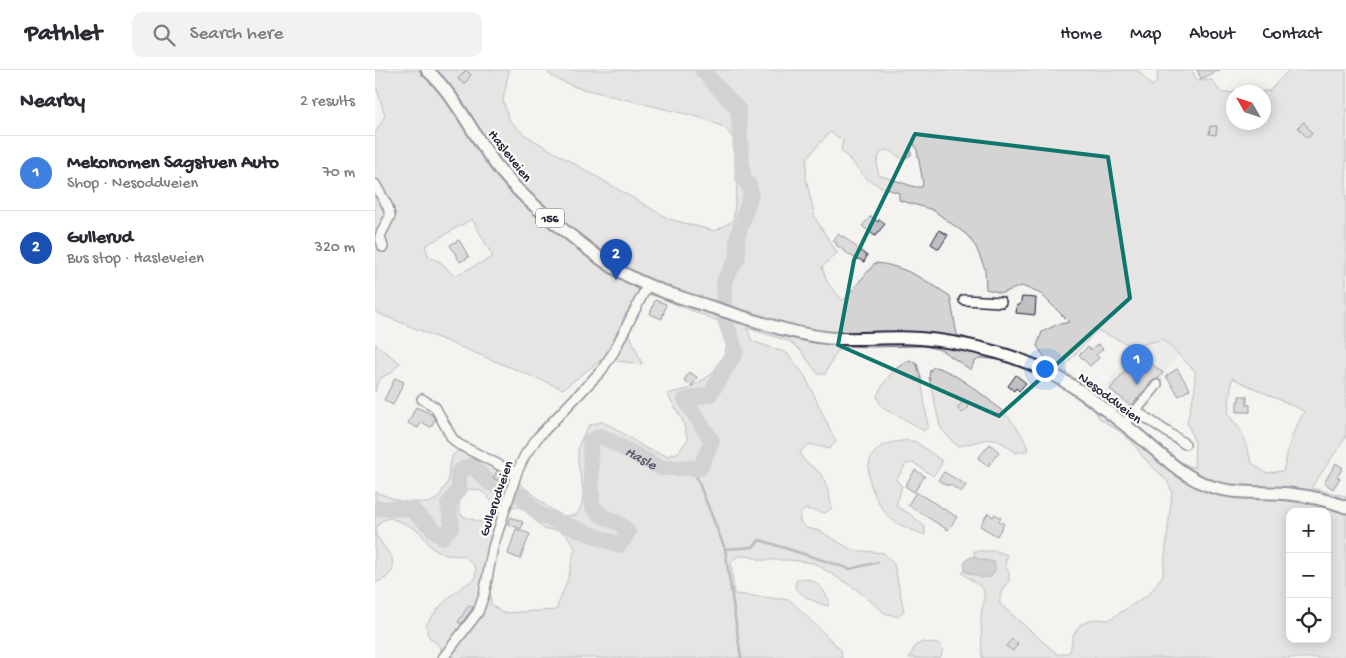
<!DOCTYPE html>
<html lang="en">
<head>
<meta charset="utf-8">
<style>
  body { margin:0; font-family:"Gochi Hand",sans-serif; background:#f2f2f3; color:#2b2b33 }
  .controls { position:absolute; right:15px; bottom:15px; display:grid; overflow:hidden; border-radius:10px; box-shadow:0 2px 12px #0003 }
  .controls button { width:45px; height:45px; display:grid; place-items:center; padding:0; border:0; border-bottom:1px solid #e1e1e2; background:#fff; color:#2b2b33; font:25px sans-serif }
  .compass { position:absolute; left:851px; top:15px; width:45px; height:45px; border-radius:50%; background:#fff; box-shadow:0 2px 12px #0003; rotate:309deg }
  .you { position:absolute; left:669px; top:298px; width:18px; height:18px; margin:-12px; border:4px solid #fff; border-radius:50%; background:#1a73e8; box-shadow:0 0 0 8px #1a73e833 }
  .badge { display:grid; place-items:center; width:32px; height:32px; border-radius:50%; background:#c8321e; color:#fff; font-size:16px; font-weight:700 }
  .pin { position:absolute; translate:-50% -41px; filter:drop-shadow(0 1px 2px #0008) }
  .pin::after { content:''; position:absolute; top:26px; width:18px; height:15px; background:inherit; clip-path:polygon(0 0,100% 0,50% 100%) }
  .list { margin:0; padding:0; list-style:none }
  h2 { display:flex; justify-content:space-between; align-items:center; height:65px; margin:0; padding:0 20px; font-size:21px }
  h2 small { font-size:16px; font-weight:400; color:#7c7c81 }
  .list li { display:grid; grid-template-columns:32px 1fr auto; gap:15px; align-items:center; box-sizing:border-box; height:75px; padding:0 20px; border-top:1px solid #e1e1e2 }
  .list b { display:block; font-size:19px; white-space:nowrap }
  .list p { margin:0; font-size:16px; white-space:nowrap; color:#7c7c81 }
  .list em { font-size:16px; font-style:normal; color:#7c7c81 }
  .icon { flex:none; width:28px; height:28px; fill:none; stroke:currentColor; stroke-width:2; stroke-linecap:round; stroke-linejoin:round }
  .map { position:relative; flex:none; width:971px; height:588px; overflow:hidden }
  header { display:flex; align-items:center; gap:30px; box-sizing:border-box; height:70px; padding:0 25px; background:#fff; border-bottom:1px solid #e1e1e2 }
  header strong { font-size:24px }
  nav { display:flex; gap:28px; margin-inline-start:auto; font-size:18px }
  .search { width:350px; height:45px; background:#f2f2f3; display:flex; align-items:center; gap:12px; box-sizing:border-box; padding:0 18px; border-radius:10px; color:#7c7c81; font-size:19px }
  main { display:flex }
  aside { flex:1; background:#fff }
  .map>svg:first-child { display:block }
</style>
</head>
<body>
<header>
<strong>Pathlet</strong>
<div class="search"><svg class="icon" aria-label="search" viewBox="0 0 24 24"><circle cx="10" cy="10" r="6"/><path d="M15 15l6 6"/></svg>Search here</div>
<nav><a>Home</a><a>Map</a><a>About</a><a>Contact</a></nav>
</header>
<main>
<aside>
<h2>Nearby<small>2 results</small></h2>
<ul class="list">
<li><span class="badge" style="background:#3f7fe0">1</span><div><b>Mekonomen Sagstuen Auto</b><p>Shop · Nesoddveien</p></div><em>70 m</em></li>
<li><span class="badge" style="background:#1a4fb4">2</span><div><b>Gullerud</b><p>Bus stop · Hasleveien</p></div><em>320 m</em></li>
</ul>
</aside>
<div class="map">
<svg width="971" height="588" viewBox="0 0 971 588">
  <rect width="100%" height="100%" fill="#f4f3ef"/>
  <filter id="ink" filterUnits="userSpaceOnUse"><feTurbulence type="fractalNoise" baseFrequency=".02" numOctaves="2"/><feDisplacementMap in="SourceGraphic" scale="10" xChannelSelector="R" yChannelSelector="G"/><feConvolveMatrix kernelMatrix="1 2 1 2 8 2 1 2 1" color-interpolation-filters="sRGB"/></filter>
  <g filter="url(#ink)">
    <path fill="#e4e3e2" d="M787,269l16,17 -11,13 -17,37 -16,17 -36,-26 36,-50z"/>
    <path fill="#d5d4d5" stroke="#7c7b88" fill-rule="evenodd" d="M0,0h134l-6,30 6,20 16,15 144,84 46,12 18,-10 8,-70 -15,-23 -24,-10 -127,-31 -24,-11 -4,-6h591l14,16 5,-5 1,-11h34l5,11 15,-1 9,13 48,-2 20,-21h57v367l-35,51 35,8v162h-364l-1,-45 3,-11v-11l-3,-4 -19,-14 3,-2 6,3 20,3 4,-7 -1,-8 -16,-3 -4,-3v-5h22l11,4 -2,10 4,8v8c-6,7 -10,13 -9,23l58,51 12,-3 3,-16 7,-11 14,-6 15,1 40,-26 14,-19 9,-83 -5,-11 -24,-24 -10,-14 -8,-8 -26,-17 -4,-7 -32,-23 -33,-18 -30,-10 -19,-2 -7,4 -3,8 -30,-20 -17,-4 -58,1 -17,-1 -12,5 -12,23h-7l-18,-24 -11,-9 -42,-13 5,13 35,12 18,23 31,66 -7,7 -20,-5 -9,8c4,12 9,11 18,19 9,9 11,25 14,37l-7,5 -20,-4 -5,6v6l6,7 14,3 32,19 32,3 10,11 10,47 -6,6 -13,-4 -29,-24 -42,-26 -25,-3h-27l-14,-4h-10l-7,5 3,33 56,6 51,50 1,8h-402l2,-4 -2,-7 -12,-11 -2,-11c13,-19 28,-35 49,-46l1,-11 -11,-12 -19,-1 -13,-6 -14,-18 -13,-7 -16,-6 -9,3 -5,7v7l16,23 1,12 -7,8 -11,5v-91l25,9 29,2 9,-5 10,-16 1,-16 4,-11 3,-3 8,-1 14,6 33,19 38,32 14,8 13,-1c15,-17 1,-41 2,-61 0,-11 6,-20 11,-29l13,-3 11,5 34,22 20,7 12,-4 9,-13 -6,-20 -15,-25 21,-5 24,-15 13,-21 2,-10 -4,-20 -70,-28 -16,2 -14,21 19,46 -40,-5 -39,30 -188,-77v-179l10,-17 -8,-27 -2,-1zM858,22h30v30h-30zM455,62l13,8 -2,10 26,29 12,7 20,7v7l34,10 34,25 9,12 9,22 1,20 16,4 20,-7 19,8 28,28 -13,3 -14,7 -5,14 11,16 -91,-27 -7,-39c-23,-15 -47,-31 -75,-33l-32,38 -16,-19 -5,-15 15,-14 -22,-35 -9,-40 1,-20zM539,73l3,7 6,33 -1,4h-7l-36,-12c-3,-9 -3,-19 5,-25l5,1 14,8 8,-4v-11zM97,149l21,38 -39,19 -13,-14 -12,-5 -4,-11zM722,260l37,17 28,-8 33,32v18l-8,33 8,21 -1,25 -12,-5 -48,-40 -72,-54zM857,308l72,33 -13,27 -8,33 -17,2 -14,-10 -11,-32 -13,-17zM94,419c20,0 17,12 33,20 21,-8 28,6 42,20 19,1 22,3 31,19l-7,31 -12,31 -54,3 -11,-9 -3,-51 5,-20 -9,-10 -22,-7 -3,-5v-7l3,-10zM915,442h37v127h-37z
      M0,274l25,19 -9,10 -9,4 -6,9 -1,6z
      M535,290l7,4 4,14 7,49 -4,4c-7,-4 -14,-9 -21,-13 -13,-7 -21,-6 -26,-22 7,-15 17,-29 33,-36z
      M559,297c17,1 65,39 77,53 7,9 14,19 17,30l-12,3c-5,-4 -11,-9 -18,-12 -11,-5 -28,4 -41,5l-14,-15 -3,-5 -11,-49 1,-7z
      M532,370l9,2 26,19 -1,4 -8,11 -19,-13 -8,1 -10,16 6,6 -6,20 14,8 15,13v8c-12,-5 -30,-10 -38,-20 -13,-16 -29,-50 -9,-66 8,-7 20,-7 29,-9z
      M423,509c18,-1 24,7 31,22l-1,5c-12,-3 -25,-9 -33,-18l1,-6z
      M548,572l16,2 4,6 -3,8h-31l7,-13z"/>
    <path fill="#acacb2" stroke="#757582" d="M599,486l4,3 16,3 1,8 -4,7 -9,1 -17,-7 -1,-7 3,-5z"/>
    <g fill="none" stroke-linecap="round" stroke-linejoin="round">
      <path stroke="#757582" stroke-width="2.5" d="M318,398l32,81 16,109
        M350,479l28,-2 7,-7 90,29 28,-7"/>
      <path stroke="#acacb2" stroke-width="16" id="s1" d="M0,438l36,1 31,28 10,-11 -4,-22 11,-15 -1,-17 13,-7 19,18 31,13 19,19 79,30 9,-12c-11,-18 -26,-10 -36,-28l-2,-64 11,-5 60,32h39l12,-27 -27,-41 25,-6 26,-42 -12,-36v-35l14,-24 -1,-19 14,-44 -2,-9 -6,-7 -5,-69 -36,-39"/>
    </g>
    <path fill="#c0bfc2" stroke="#22223b" d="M91,0l5,5 -7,9 -6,-5z
      M822,0h23l-19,9z
      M929,52l8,12 -5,4 -9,-11z
      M835,56h7l-1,9 -7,-1z
      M496,146l7,6 2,-3 5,5 -10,12 -13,-10z
      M564,160l9,5 -9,14 -8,-5z
      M463,164l4,3 1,-1 24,20 -3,6 -9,-5 -1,1 -18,-13 1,-2 -4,-2z
      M84,170l10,17 -9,5 -10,-17z
      M647,227l14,1 -1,17 -19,-2 1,-8h3z
      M280,230l11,4 -4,15 -12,-5z
      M723,274l5,5 -7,6 3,3 -9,8 -11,-11 9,-8 3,3z
      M760,283l10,10 2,-3 16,13 -5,6 -6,2 -21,25 -21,-17 19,-23 -3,-3z
      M802,299l13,20 -11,7 -13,-20z
      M314,302l8,5 -5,9 -8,-5z
      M641,305l10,8 -7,8 -3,-3 -2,3 -6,-5z
      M20,308l9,4 -11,23 -9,-5z
      M864,326h8v9h3v7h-13v-11h2z
      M589,331l5,6 -7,6 -5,-5z
      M41,337l15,7 4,5 -4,8 -10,-5 -3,6 -10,-5z
      M615,374l9,8 -11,14 -10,-8z
      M961,393l7,5 -6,9 3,1 -7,11 -9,-6z
      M540,400l10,6 -11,16 -9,-6z
      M122,401l9,4 -4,7 -9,-4z
      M569,402l22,13 -5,7 -12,-8 -1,2 -10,-6z
      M541,422l41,25 -9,13 -40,-25z
      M613,443l5,4 2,-3 6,4 -2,3 5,3 -7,12 -17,-10z
      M136,447l12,5 -2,7 -13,-5z
      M141,459l14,5 -10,25 -12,-5z
      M94,535l4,2 -1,2 -11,15 -3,-2z
      M637,569l6,4 -5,8 -7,-5z"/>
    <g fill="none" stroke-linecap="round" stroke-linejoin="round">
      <g stroke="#22223b" stroke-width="12">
        <path id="minor" d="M0,114l13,23 2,9 -10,20 3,11
          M589,230l37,2
          M47,329l13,8 17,31 6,6 49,25 10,3
          M761,341l49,33
          M749,355l33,-40
          M68,588l35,-46 6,-17 9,-48 24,-75 8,-17 13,-18 63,-66 12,-18 34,-67"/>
      </g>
      <g stroke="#22223b" stroke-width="15">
        <path id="major" d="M52,0c29,26 45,63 69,95 19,25 44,46 69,66 17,13 33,27 51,38 33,20 69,30 105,41 35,11 71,24 108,28 27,2 54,-1 81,0 30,1 60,7 89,15 58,16 95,47 141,84 19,16 37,34 60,45 29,14 58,9 89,12 19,2 39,6 57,13"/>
      </g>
      <use href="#minor" stroke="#fdfcf7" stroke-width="9"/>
      <use href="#major" stroke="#fdfcf7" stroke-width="11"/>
    </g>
  </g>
  <path d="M0 0H971V588H0ZM540,64l193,23 22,141 -131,118 -161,-71 16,-85z" fill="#f4f3ef" fill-opacity=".55" fill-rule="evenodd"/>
  <path fill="none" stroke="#0f766e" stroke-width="4" stroke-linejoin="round" d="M540,64l193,23 22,141 -131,118 -161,-71 16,-85z"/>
  <g text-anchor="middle" stroke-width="4.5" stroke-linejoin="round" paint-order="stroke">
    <rect fill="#fdfcf7" stroke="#646373" stroke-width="1" x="161" y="138.5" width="28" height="19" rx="4"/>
    <g font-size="12" font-weight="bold" fill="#22223b">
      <text x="175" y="152">156</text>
    </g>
    <g font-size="14" fill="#22223b" stroke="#fdfcf7">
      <text transform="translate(136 85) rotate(52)" y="5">Hasleveien</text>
      <text transform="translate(736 327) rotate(37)" y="5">Nesoddveien</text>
      <text transform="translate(120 428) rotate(-71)" y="5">Gullerudveien</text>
    </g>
    <g font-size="15" font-style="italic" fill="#59596b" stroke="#fdfcf7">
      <text dy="5" stroke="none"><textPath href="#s1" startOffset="520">Hasle</textPath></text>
    </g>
  </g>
</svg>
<div class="controls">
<button>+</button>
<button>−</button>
<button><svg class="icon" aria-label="locate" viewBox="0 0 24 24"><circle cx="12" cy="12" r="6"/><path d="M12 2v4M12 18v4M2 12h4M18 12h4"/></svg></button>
</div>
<svg class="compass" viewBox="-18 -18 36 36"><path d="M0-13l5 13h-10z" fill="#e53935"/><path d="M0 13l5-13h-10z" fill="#7c7c81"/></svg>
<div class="you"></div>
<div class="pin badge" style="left:762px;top:315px;background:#3f7fe0">1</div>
<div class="pin badge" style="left:241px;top:210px;background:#1a4fb4">2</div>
</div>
</main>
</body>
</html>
